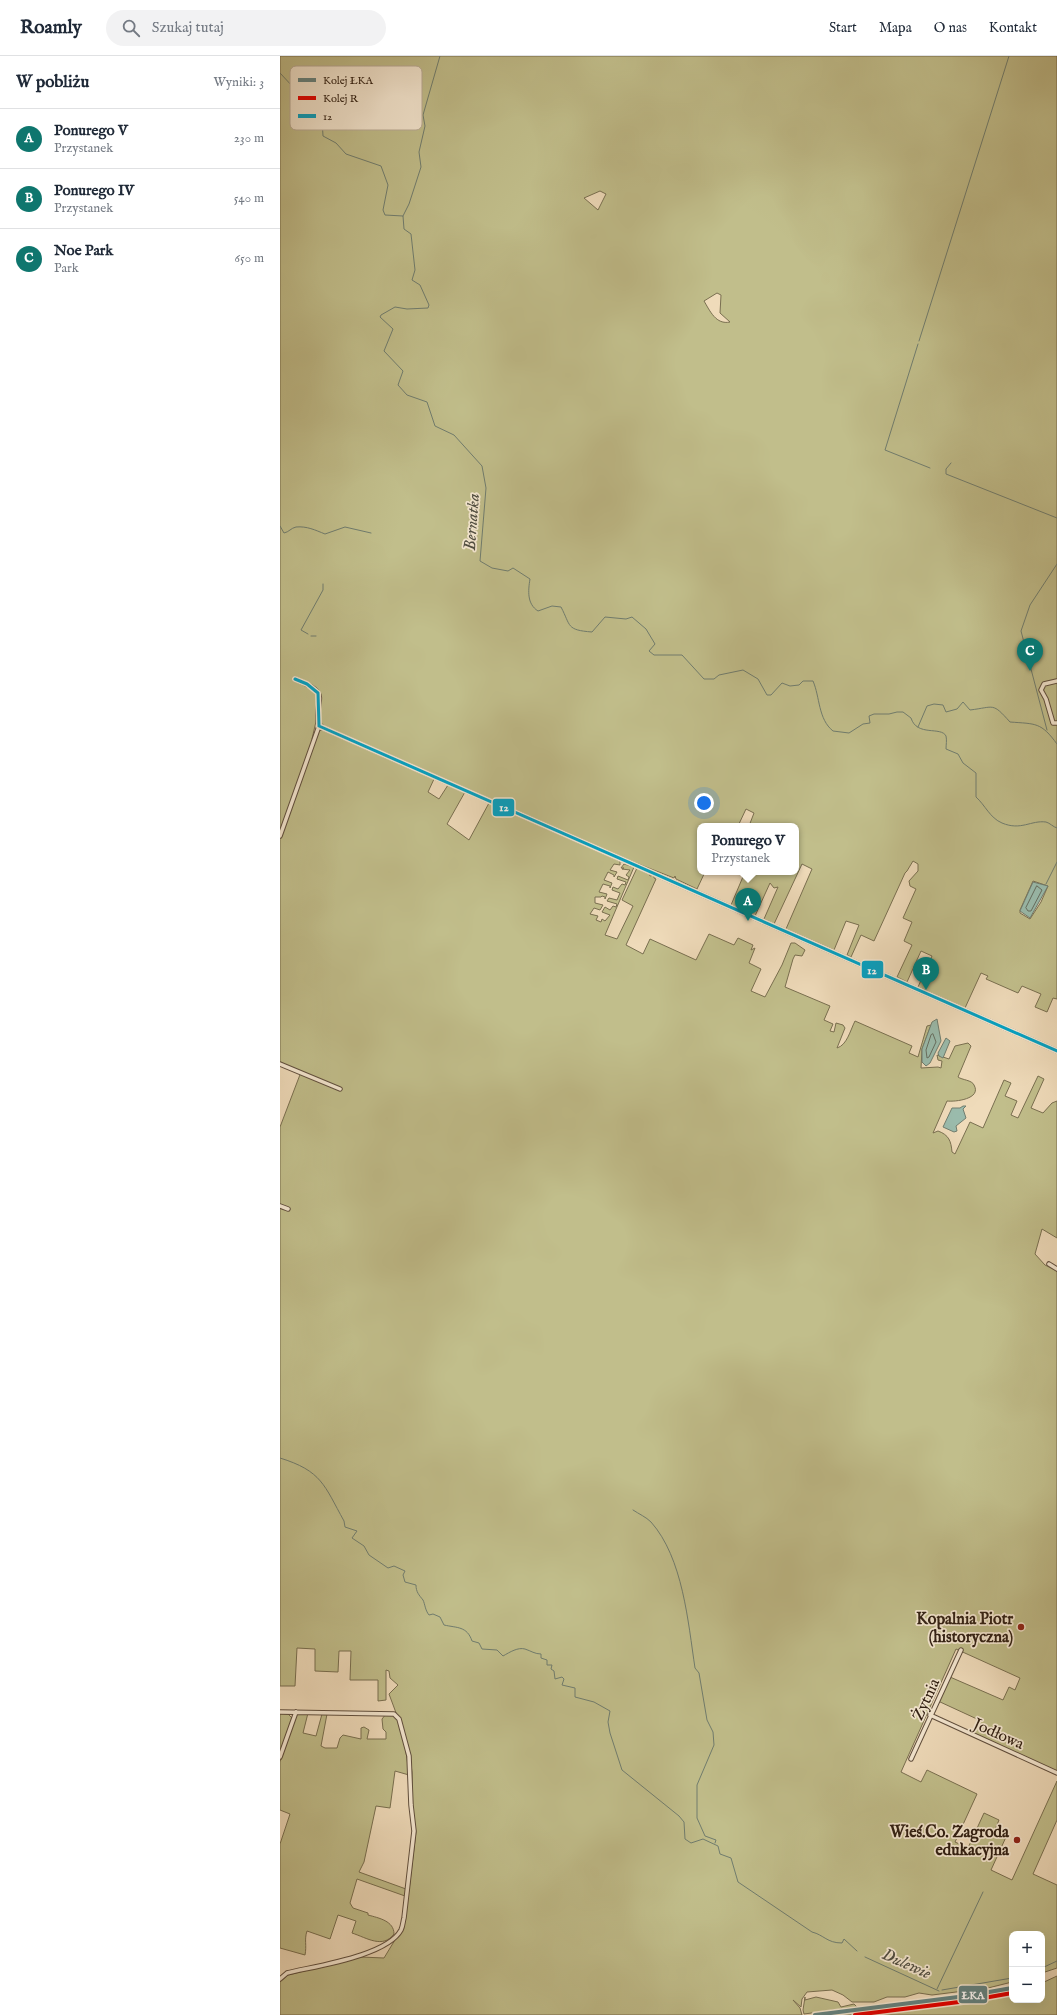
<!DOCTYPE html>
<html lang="pl">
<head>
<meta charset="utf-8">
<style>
  body { margin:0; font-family:"IM FELL English",serif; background:#f2f2f3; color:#1f2937 }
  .controls { position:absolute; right:12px; bottom:12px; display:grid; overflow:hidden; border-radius:8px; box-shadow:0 4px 16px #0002 }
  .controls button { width:36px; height:36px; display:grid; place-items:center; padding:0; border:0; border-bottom:1px solid #e0e1e3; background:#fff; color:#1f2937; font:20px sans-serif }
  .you { position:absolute; left:424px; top:747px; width:14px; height:14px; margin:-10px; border:3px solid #fff; border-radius:50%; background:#1a73e8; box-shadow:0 0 0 6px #1a73e833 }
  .badge { display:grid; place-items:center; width:26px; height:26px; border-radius:50%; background:#0f766e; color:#fff; font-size:13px; font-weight:700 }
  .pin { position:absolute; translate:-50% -33px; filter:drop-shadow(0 1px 2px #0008) }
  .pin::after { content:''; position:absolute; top:21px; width:14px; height:12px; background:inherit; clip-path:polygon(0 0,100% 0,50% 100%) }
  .popup { position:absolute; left:417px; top:767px; width:102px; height:52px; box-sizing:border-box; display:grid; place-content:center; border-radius:8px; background:#fff; filter:drop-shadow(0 1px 3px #0005); font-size:13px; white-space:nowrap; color:#747a83 }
  .popup b { font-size:15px; color:#1f2937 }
  .popup::after { content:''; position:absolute; left:50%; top:100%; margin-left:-8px; border:8px solid transparent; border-top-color:#fff }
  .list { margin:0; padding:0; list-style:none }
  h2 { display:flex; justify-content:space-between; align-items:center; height:52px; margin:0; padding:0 16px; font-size:17px }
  h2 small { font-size:13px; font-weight:400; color:#747a83 }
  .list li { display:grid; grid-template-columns:26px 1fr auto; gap:12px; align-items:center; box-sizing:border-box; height:60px; padding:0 16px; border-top:1px solid #e0e1e3 }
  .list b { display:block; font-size:15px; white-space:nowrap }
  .list p { margin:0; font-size:13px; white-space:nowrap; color:#747a83 }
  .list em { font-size:13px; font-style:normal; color:#747a83 }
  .icon { flex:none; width:22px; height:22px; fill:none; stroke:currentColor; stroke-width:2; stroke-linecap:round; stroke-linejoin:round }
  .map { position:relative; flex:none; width:777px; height:1959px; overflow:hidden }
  header { display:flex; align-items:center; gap:24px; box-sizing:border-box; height:56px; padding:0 20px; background:#fff; border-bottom:1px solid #e0e1e3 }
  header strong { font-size:19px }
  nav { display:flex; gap:22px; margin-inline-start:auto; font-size:14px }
  .search { width:280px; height:36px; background:#f2f2f3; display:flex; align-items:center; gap:10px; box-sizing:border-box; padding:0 14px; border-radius:22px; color:#747a83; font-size:15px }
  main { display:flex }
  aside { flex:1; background:#fff }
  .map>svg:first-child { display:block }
</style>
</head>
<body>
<header>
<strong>Roamly</strong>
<div class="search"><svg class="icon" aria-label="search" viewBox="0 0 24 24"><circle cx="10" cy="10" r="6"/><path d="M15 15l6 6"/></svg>Szukaj tutaj</div>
<nav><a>Start</a><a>Mapa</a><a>O nas</a><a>Kontakt</a></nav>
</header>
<main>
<aside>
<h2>W pobliżu<small>Wyniki: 3</small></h2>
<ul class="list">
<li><span class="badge">A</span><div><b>Ponurego V</b><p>Przystanek</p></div><em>230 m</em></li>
<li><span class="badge">B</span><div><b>Ponurego IV</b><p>Przystanek</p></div><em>540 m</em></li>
<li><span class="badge">C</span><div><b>Noe Park</b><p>Park</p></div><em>650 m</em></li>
</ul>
</aside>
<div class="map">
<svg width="777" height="1959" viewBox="0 0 777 1959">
  <rect width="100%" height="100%" fill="#efdbba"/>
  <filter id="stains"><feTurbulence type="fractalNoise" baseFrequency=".005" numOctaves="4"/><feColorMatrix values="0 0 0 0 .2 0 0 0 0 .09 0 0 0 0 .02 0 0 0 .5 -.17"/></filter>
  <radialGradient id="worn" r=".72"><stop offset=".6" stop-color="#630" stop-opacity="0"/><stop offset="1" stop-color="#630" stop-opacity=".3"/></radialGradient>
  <path fill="#c1be8b" stroke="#796f50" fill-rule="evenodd" d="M0,0h777v943l-4,-1 -6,14 -12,-5 6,-13 -19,-8 -4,7 -32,-14 2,-3 -7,-3 -16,35 -47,-21 14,-31 -11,-5 -14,31 -10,-5 15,-32 -8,-4 8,-19 -9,-4 13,-29 -6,-3 -1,-5 9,-10v-7l-5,-3 -6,10 -2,2 -31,68 -13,-6 -10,22 -4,-2 12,-30 -13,-4 -12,29 -48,-21 26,-60 -10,-5 -28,60 -10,-5 14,-32 -4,1 -4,-5 -15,33 -24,-11 14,-33h51v-46h-47l5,-13 -8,-4 -8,17 -11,-2 -1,2h-26v46h5l-8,17 -21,-10 -1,-3 -1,2 -61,-24 -1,3 8,4v4l-6,-1 -4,6 7,2 -3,5v-2l-6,-3 -4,8 8,3 -2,5v-2l-7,-2 -4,8 8,2 -2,5v-2l-3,-1 -1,1h-6v6l8,2 -3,5 -6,-2 -4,6 8,2 -2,4 5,2 1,-3 3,2 5,-6 -8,-3 3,-5 5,3 3,-4 3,1 1,-3 -10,-3 2,-3 8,2 3,-7 -8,-3 1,-3 5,2 4,-5 3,1 1,-3 -9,-3 1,-3 10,4 1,-3 -3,-2 4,-5 -8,-1 2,-1h-3l3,-4 10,3 -29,68 12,4 16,-33 -11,-6 15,-32 12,5 1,3 4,-1v3l2,1 -30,66 17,9 7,-15 46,21 13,-26 25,11 4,-7 15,7 -2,5 4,-2 -6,15 12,6 -10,22 14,6 17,-32 9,-22h4l10,7 -3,6 -7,-1 -2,4 -8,28 45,19 -6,14 9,4 -3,7 4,1 2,-9 7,2 2,3 -8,20c10,-3 13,-17 18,-27l57,25 -3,7 9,4 9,-31 4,-1 -9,24 -1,19 17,-1 3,1 1,-7 -4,-1 -1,-5 12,4 6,-13 13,-3 3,3 -13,31c4,3 14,3 16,8 8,14 -19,17 -27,16l-14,32 5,-2c11,4 13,10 14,21l3,2 15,-32 13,6 21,-48 7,3 -6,13 12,5 -6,14 7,3 20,-42 6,3 -13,29 12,5 9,-10 5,-2v137l-15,-9 -7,25 10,11 12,6v503l-85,-39 5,-14v-2l-39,-18 12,-24 53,23 6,-13 6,3 5,-12 -64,-29 -55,123 20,10 6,-12 50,24 -22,48 13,6 16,-35 15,7 -5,12 12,5 -15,33 21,10 45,-99v39l-24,54 24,11v83l-15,5v-39h-30v48l-24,6 -56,7 -13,-2 -14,4h-18l-13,5h-22l-9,-7 -11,-5 -25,2 -5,7 -1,8 -8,-7 7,8 2,7h-522v-33l8,-7 73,-18 23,1 17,-28 8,-40 7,-58 -4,-22v-38l-4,-27 -19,-51 9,-9 -8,-7 -1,-7 -3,-1v30l-8,1v-21h-28l1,-29h-12l-1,21 -23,-1v-22l-18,-1 -2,38h-15v-559l21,-55 -21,-9zM320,135l6,3 -8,16 -14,-12zM437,237l4,2 -1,18 10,9c-14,3 -20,-11 -26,-21zM37,661h3l1,6 5,4 287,127 -1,3 -123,-54 -20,37 -22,-16 18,-32 -17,-7 -9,14 -11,-7 6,-13 -111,-49 -5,1 -4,9 -2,-1zM753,825l15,5 -7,16 -11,17 -10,-6v-3z
    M0,1657l8,1 4,4 -12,36z
    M20,1657h8l-5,20 13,3 6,-22h5l-6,32 4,2h12l3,-10 3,-3 18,4v-11l3,-1 5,3 -2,9h19v-7l-3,-3 -1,-10 4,-5c4,0 8,1 11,5 6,9 11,44 12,56l-14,-4 -5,37 -14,-2 -12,56 -5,10 47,17 -1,7 -48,-17 -7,24 3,5 15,5v2c11,3 26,6 26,19 -11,15 -27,4 -42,-1l4,-12 -18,-6 -8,24 -23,-8c-3,9 0,14 -2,24l-25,-7v-104l10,-30 -10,-4v-48l15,-46z
    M777,1920v39h-231l163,-18 23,-7v10h30v-17z
    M525,1941v3l11,-3 22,5 3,5 13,-3 3,3 -53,7 -1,-4z"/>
  <path fill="#9abbac" stroke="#707d6f" d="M753,826l15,4 -18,32 -10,-7z
    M657,963l4,22 -11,22 -4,3 -4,-4v-13l10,-27z
    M666,982l4,3 -7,17 -4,-2 -1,-3z
    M683,1050h3l-3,3 3,9 -10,8 1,5 -3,1 -11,-5 9,-19h8z"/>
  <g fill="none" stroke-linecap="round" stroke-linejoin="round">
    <path stroke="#666e60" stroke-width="1" d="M757,830l5,4 -11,21h-3l-2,-3z
      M653,978l3,8 -7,15 -2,1 -1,-8 5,-15z"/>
    <path stroke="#707d6f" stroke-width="1" d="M0,17l14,15 17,29 11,2 1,17 13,7 10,11 35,12 7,19 -5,25 2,5 18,1 1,13 7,5 4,36 -3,10 8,5 9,20 -1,3 -21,1 -12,-2 -14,8 -1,2 13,12 -9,22 19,20 -5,14 9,10 20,7 8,24 19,9 28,31 4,22 -6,73 12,7 16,3 5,-3 17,11c-2,12 -3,25 8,32l14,-5 9,1c10,19 5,23 31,25l13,-15 21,2 6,-2 14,12 9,15 -6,7 5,4h28l22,24h10l5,-4 24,-5 15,9 9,16h4l11,-12 8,3 9,-1 4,-4h10c7,16 5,38 20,50l16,2 14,-9 7,-1 -1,-7 5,-2h15l8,-2h6l8,6c6,19 30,8 35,18 1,4 0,9 0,13l12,5 5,9 13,10v24c9,8 14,21 26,26 19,8 29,-3 44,-1 4,1 7,5 11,6
      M123,160l6,-12 12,-37 -2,-15 6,-26 -2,-11 17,-59
      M639,285l90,-285
      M638,288l-33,106 45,18
      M671,407l-5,6v5l111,44
      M0,470l4,7c5,-1 7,-5 12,-6 11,-1 19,3 29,7l20,-7 26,6
      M28,578l-7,-4 22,-40v-6
      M31,580h5
      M638,671l9,-21 7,-2 9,1 3,7 11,-3 6,-7 7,8c25,-3 22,-8 40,12 26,2 31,0 47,22
      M767,674l-26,-99 9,-26 27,-41
      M766,828l11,-22
      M0,1402c42,13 44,27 64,63l1,6 12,4 -5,7 12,8 5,9 19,13 6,-2 11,5 -2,4 2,7 11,3c0,7 3,10 7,15 2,4 2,10 6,15l4,-1 7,3 4,8c13,3 23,1 28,16l7,2 3,6 15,1 6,6c7,-4 15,-9 22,-7 6,2 10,5 16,5v4l6,2v5h5l-1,4 3,2 1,8 7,-2 2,2 -2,6 13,3v9l19,5 16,9 -2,11 2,11 12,37 57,46 5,6 1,17 6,4 12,-4 15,7 2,8 11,4 7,24 74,50c12,3 15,11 30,11l2,-4 13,12
      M353,1454c6,4 13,7 18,12 32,36 37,100 44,146l4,5 8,47 6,12 1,13 -17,40v33l8,18 11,4 -1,3
      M585,1901l74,34
      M762,1912l15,-7
      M657,1933l46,-97
      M662,1934l70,-12"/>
    <g stroke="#604f3e" stroke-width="5.5">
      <path id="street" d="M15,623c39,16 18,18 24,47
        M777,625l-13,3 -3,6 5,9 7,24h4
        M39,670l738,325
        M0,780l39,-110
        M0,1008l60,25
        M0,1150l8,3
        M769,1208l8,5
        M0,1656l114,2 5,5 10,37 2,49 3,26 -10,87c-1,3 -1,8 -3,12 -14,26 -86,36 -114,43l-7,6
        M650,1659l127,58
        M0,1701l16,-45
        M631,1703l50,-109"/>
    </g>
    <use href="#street" stroke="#f5e8d2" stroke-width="3.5"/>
    <g stroke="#f5e8d2" stroke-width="6">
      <path id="bus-1" d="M15,623l12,5 11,9 1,33
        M39,670l738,325"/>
    </g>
    <use href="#bus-1" stroke="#02a2c5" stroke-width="3"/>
    <g stroke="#f5e8d2" stroke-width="7">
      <path id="rail-1" d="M535,1959l151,-19 46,-8"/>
    </g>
    <g stroke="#f5e8d2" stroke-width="7">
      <path id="rail-2" d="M575,1959l112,-14 45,-8"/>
    </g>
    <use href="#rail-1" stroke="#648483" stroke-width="4"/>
    <use href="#rail-2" stroke="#e50000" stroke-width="4"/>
  </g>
  <g fill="#8f2418" stroke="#f5e8d2" stroke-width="1.5">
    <circle cx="741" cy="1571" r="4"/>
    <circle cx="737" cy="1784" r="4"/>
  </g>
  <g text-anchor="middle" stroke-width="3.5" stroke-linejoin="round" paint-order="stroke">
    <g font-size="16" font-weight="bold" fill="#312014" stroke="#f5e8d2" text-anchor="end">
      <text x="733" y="1568">Kopalnia Piotr<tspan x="733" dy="18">(historyczna)</tspan></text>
      <text x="729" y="1781">Wieś.Co. Zagroda<tspan x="729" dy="18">edukacyjna</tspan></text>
    </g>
    <g font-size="16" fill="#312014" stroke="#f5e8d2">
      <text transform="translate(645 1643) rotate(-65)" y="6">Żytnia</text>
      <text transform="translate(719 1677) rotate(24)" y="6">Jodłowa</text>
    </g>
    <g font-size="17" font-style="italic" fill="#504e42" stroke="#f5e8d2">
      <text transform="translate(191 466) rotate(-86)" y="6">Bernatka</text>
      <text transform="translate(627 1907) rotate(24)" y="6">Dulewie</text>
    </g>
  </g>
  <rect x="10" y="10" width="132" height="64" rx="6" fill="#f5e8d2" stroke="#baac99" stroke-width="1"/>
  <rect x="18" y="22" width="18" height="4" fill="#648483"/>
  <rect x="18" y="40" width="18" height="4" fill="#e50000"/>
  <rect x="18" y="58" width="18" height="4" fill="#02a2c5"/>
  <g font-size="11" fill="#312014">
    <text x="43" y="28">Kolej ŁKA</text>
    <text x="43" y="46">Kolej R</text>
    <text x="43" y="64">12</text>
  </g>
  <g stroke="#f5e8d2" stroke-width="1.5">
    <rect x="212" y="742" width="23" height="19" rx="4" fill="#02a2c5"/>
    <rect x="581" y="904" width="23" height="19" rx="4" fill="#02a2c5"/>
    <rect x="678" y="1929" width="30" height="19" rx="4" fill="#648483"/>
  </g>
  <g font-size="11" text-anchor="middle" font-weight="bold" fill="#fff">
    <text x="224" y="755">12</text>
    <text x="592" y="918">12</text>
    <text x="693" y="1943">ŁKA</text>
  </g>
  <rect width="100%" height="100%" filter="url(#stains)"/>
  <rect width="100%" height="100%" fill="url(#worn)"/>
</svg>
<div class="controls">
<button>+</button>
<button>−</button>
</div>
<div class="you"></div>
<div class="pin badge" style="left:468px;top:865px">A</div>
<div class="popup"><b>Ponurego V</b>Przystanek</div>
<div class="pin badge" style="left:646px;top:934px">B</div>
<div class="pin badge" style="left:750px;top:615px">C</div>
</div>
</main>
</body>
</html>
